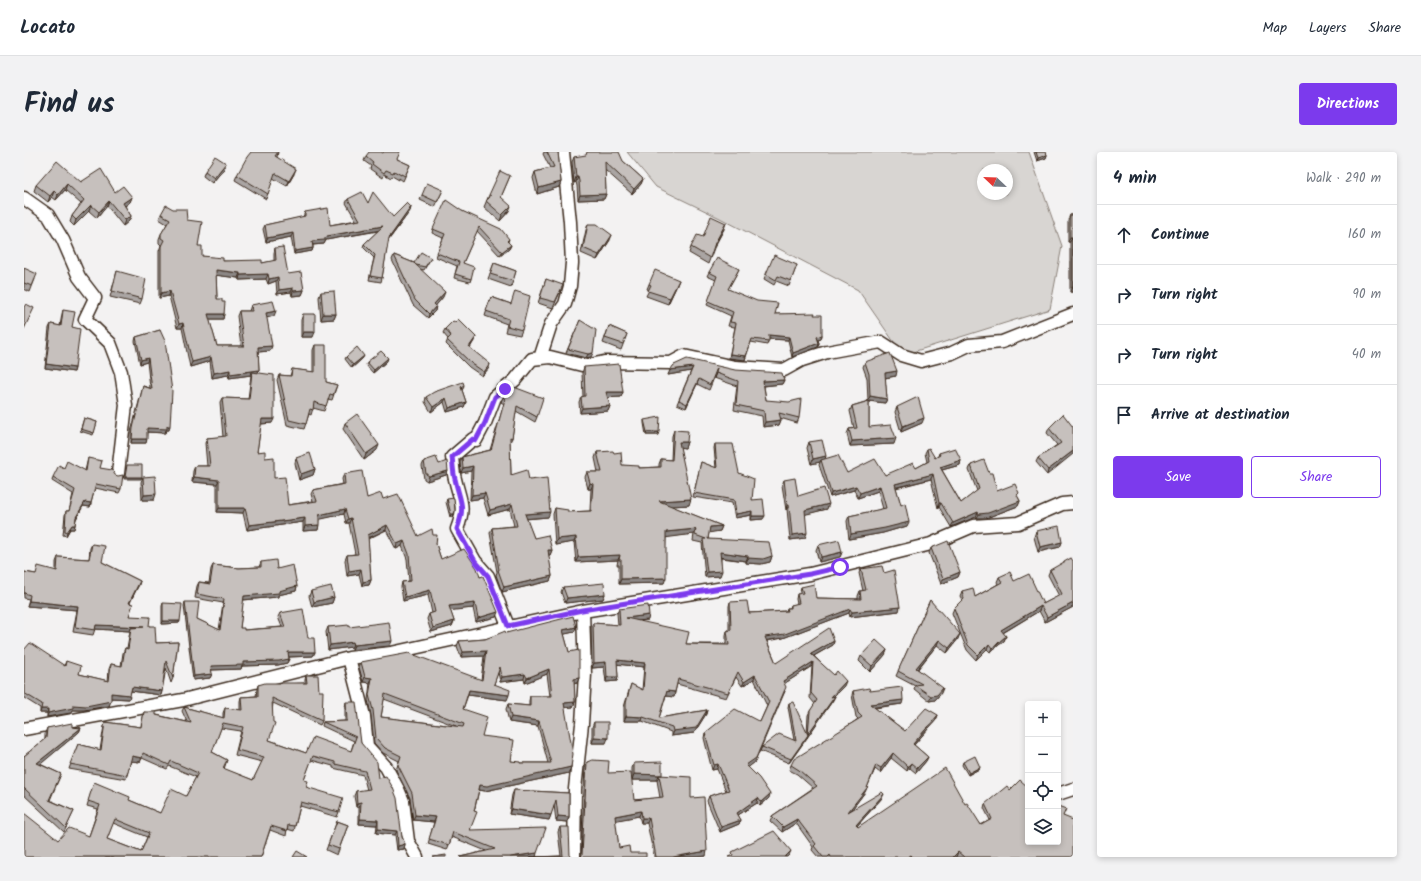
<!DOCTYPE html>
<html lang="en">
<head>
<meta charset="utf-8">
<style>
  body { margin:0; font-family:Kalam,sans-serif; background:#f2f2f3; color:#1f2937 }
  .controls { position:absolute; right:12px; bottom:12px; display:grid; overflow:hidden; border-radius:4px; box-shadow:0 2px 6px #0003 }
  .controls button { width:36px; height:36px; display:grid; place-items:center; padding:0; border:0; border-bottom:1px solid #e0e1e3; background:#fff; color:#1f2937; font:20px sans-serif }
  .compass { position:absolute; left:953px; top:12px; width:36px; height:36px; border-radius:50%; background:#fff; box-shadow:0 2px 6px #0003; rotate:293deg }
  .stop { position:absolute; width:12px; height:12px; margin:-9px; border:3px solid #7c3aed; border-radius:50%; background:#fff }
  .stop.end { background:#7c3aed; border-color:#fff; box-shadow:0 1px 4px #0008 }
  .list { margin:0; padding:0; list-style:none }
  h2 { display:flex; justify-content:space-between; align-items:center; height:52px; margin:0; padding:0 16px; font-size:17px }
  h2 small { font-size:13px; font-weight:400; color:#747a83 }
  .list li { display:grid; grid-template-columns:26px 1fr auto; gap:12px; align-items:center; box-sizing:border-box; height:60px; padding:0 16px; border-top:1px solid #e0e1e3 }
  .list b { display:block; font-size:15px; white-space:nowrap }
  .list em { font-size:13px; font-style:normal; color:#747a83 }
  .actions { display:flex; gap:8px; padding:12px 16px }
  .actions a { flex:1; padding:9px 0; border:1px solid #7c3aed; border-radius:4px; text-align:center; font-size:14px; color:#7c3aed }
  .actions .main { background:#7c3aed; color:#fff }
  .icon { flex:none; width:22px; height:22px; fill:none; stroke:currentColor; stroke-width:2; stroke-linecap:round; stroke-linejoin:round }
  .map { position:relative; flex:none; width:1049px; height:705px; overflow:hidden; border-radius:4px }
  header { display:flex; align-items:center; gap:24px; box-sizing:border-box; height:56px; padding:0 20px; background:#fff; border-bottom:1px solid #e0e1e3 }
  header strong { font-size:19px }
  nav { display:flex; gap:22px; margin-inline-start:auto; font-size:14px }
  .intro { display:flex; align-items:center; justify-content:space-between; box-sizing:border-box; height:96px; padding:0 24px }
  h1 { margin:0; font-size:28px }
  .button { padding:10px 18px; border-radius:4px; background:#7c3aed; color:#fff; font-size:14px; font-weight:700 }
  main { display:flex; gap:24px; padding:0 24px }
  aside { flex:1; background:#fff; border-radius:4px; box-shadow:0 2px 6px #0003 }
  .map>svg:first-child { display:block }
</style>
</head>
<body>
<header>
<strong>Locato</strong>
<nav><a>Map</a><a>Layers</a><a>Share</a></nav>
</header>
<div class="intro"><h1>Find us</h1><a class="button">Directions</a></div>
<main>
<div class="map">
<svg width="1049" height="705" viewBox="0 0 1049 705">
  <rect width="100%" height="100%" fill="#f3f2f2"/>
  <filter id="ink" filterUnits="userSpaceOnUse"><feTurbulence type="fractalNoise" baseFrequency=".025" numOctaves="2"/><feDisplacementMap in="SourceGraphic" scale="8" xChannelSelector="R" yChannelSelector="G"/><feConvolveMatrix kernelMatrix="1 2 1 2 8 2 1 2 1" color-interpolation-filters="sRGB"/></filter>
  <g filter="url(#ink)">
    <path fill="#d8d5d2" stroke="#8a8078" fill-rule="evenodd" d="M603,0h402l33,94 -12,63 -147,46 -45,-65 -138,-72 -64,-31zM959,18h24v24h-24z"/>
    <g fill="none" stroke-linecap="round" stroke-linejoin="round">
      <g stroke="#3b2a1e" stroke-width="15">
        <path id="minor" d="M0,46l24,17 15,25 16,37 16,21 -10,21 25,24 11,29 5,33 -8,68
          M516,206l11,-34 14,-20 5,-18 2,-23 -2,-41 -7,-70
          M484,474l-20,-50 -13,-15 -18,-32c9,-23 3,-28 -2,-50 -2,-7 -2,-15 -3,-22l21,-18 3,1 9,-17 10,-26 20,-17 17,-21 18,-2 36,9 18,-4 67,1 13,-7 51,11 49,3 18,-10 25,-8 54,-10 20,13 20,6 31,-8 17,-8 33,-3 71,-28
          M325,506l15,58 3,30 19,21 12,22 5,12 5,40 9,16
          M0,577l159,-29 166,-42 42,-5 192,-42 227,-37 121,-30 42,-18 45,-3 44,-19 11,-1
          M1034,642l15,-5
          M550,705l1,-68 7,-65 3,-50 -2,-63"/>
      </g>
      <use href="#minor" stroke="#fff" stroke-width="12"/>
    </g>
    <path fill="#aaa5a3" stroke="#3b2a1e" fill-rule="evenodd" d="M254,0l-1,5 17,17 -7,12 -14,-8 -7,21 -31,-19 2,-5z
      M520,0h14l3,30 -2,5 -22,7 -4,-16 2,-6 15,-4 -7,-14z
      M1010,0h12l1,3 -1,3 -9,3z
      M359,1l14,6 13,6 -7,16 -4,-3v2l-7,-4 -1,2 -7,-4 -1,4 -13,-9 1,-3 -7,-5 2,-5z
      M550,5l49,4 20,18 -2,5 -9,10 -27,-24 1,24 -2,5 -26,1 -1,-14 -1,-4 -2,1 -2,-21z
      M200,17l-12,14 -9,-7 2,-5z
      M486,24l-9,21 8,14 -9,10 -16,-14 5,-12z
      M57,30l51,15 -2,5 -5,4 6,10 -2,5 -6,5 -16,-20 -10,12 -8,-7 -15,15 -4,-4 2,-6 9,-12 -16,-14 -9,10 -4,-3 -4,5 -14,-11 2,-6z
      M419,38l-8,17 -15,-7 2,-5z
      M324,47l20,4 25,14 18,-10 -1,4 -22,30 -6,37 -1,4 -12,-2 5,-22 -11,-11 1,-3 14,-13 -52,9 -2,4 -11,1v3l-1,3 -18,3 -3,-17 -25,5 -3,-13 2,-4 38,-8 2,-5 25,13 26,-5 -10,-17z
      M438,59l47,28 -1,3 3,3 -2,4 -9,7 -23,-25 -14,32 8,16 -1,3 -16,-4 3,-12 -21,-9 7,-19 -11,-5 1,-4z
      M137,62l26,6 11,26 4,10 21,5 39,2 12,-2v-8l1,-5 13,26 16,16 -2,5 -10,1 -1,-4 -14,2 -1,-13 -8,3 -2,-5 -27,1 -1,-2 -22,-3 1,24 5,3 2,12 -1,5h-14l8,27h24l-4,-30 2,-5h10l2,-6 23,11 -8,2 4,33 -12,1 1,18 -2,3 15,50 -11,1 -4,28 8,6 9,20 14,27 25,-4 -2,-7 2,-4 30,-6 -1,-5 2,-5 23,24 16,1 35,37 15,-1 8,24 55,58 -20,5 -3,-14 -23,2 4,11 -2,5 -21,6 -4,-13 2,-5 3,-1 -4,-18 -25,6 -2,-14 1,-5 7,-1 -2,-22 -5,-13 -6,3 -10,-19 -18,9 3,41 -2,5 -7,1 -3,-12 -12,2 -2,-16 2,-5 8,-1 -6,-31h-3l-2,-9 -25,5 -1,11 -15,1v-9l-56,8 -4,-17 -26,-1v-28l-25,-2 1,-11 2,-5h12l-2,-23 2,-5 16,-1 -3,-35 2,-4 26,1 3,-24 -22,3 -1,-3 -16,3 -2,-17 -20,6 -8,-39h-5l-8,-32 -10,2v-47l2,-6 -2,-2v-4l2,-5 6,-10 -8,-5z
      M1046,63h3v77h-3v-50h-2v-22z
      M564,72l22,16 -13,20 -16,-7 5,-23z
      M700,77l-10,19 -6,16 -19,-11 2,-6 12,-10z
      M370,103l20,8 17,-5 -7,12 -4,-1 23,28 -7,8 -1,6 -7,7 -15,-13 -21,-45z
      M470,111l22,8 -5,16 -23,-8z
      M773,113l-8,21 -13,-5 -2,4 -10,-6 2,-5z
      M0,116l11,11 -5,13 -6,-3z
      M715,117l-2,4 -9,16 47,25 39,1 8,20 -1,4 -3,1 1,3 -1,4 -26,10 -4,-17 -19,-1 -2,6 -16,-3 -6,18 -16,-2 6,-31 -7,-1 3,-10 -24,-11 9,-25 -9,-4 2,-4z
      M93,119l25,28 -2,5 -30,-7z
      M522,127l15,11 -8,18 -15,-5z
      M625,132l28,1 -9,19 -22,-8 3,-6 -2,-1z
      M297,140l15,22 -2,5 -13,1 -2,-23z
      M467,145l20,7 11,26 -2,5 -15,-3 2,-8 -22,-8z
      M39,158l9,17 3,41 -1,4 -29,-4 4,-40 2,-4 9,2 2,-12z
      M279,162l10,23h-12v-17z
      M556,168l11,37 -5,1 -20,-5z
      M585,174l18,8 -6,16 -18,-7z
      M421,177l29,12 -4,7 19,20 -7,8 -13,-9 -23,-23 2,-5 -5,-6z
      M136,178l9,100h-3l-1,3 -18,-1 -1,11h-15v-11l11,-42 1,-4 7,2 -3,-26 -7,2 -5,-23 1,-4z
      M291,193l11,37 11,3 -5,15 -4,-1 -4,12 -11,-3 -2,7 -2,-1 -5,15 -17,-4 -10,-45 2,-5 11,1 2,-7 21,3v-22z
      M322,205l17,1 -11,10 -7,-9z
      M363,209l-14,12 -7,-8 1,-3z
      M841,210l31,14 -11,2 2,21 -2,4 -16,-2v26l25,17 -44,2 -3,-12 2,-5 5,-1 -4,-17 2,-5 16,-5 -1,-23 -4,-11z
      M650,213l110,15 -2,4 -18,2 2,14 33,18 -2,5 -17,-5 1,2 -2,5 -16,2 -1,-11 -28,-6 3,-24 -23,-8 2,-5 -7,17 -12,-6 -11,24 -9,-4 14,-33 -23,4z
      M560,215l39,25 -2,5h-14l3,9 -2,5 -28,2 -1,-11 2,-5h2l-1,-24z
      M439,237l-1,1 4,12 -2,5 -17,5 -3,-10 -13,10 -6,-10 1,-5z
      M479,245l34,20 -2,5 -19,-11 -4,27 -2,4 1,33 18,5 19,37 -22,2 8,19 18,12 -2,5h-2l4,21 -2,5 -48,11 -6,-17 1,-3 -7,-39 2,-5 22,-2 -4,-17 -22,6 -5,-17 -13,2 1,-29 -10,2 -1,-11 2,-5 28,-7 14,-46 -3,-2z
      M873,255l25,16 -21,9 -6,-20z
      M60,266l13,4 -4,13 -13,-4z
      M620,268l14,15h-12l-2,-12z
      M321,271l32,27 -13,10 -21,-31z
      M1049,275l-26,48 -11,-13 2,-4 19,-13 -10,-12 2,-5z
      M650,278l13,12 -2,6 -5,-1 9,58 -18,1 51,20 -2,5 -11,1 -1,7 64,17 -2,6 -9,2 -15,-1v-2l-25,-3 -1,18 -15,1 -3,-34 -9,-2 1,-7 -28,3 -2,46 -45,1v-19h-2l1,-5 -42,2 -2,-20 -19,3 -2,-31 2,-6 13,4 22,-1 1,-22h-3l-3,-12 2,-5h11l-3,-14 2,-6 17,1 8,12 17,3 20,-1v-3l2,-5 10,1 1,-24z
      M785,290l16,17 22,14 38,2 31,-7 11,-6 -2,-9 2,-4 8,9 3,-2 1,-3 22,7 -1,5 -18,5 19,33 16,-12 -8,-21 2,-5 18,8 8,18 21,6 2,4 -2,5 -32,12h-9l-1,-1 -25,10 -12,-20 -1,1 -7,-29 -35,9 11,38 -24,7 -34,6 -2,-18 2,-5 34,-7 -5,-18 -20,7 -4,-8 -24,7 -11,-32 1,-3 -9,2 -4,-16z
      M691,292l24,29 13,27 11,19 -12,1v-5l-16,3 -3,-15 -39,-6 8,-35 15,6 -2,-20z
      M64,306l12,10 21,21 -2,4 -24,-5 -5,19 -7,-1 -7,13 -1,6 -1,4h-4l-4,7 -3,-1 2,-20 1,-4h3l4,-17 -21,-13 1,-4 11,-9 21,3z
      M272,306l19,11 -2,6 -14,5 -4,-17z
      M400,309l15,3 9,7 -2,4 -19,6 -3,-2 -2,-13z
      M119,325l11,23h-12l-1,-18z
      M760,328l14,16 29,13 -22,5v24l-15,2 -3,-31 -1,1 -4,-25z
      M423,347l6,18h-3l-4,-15z
      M1012,379l26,11 -2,5 -22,5 -4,-15z
      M68,392l10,18 38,19 -10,22 -1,13 20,10 7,17 22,-1 -5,36 -2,5 -5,-15 -4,23 -1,4 -30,-4 -2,8 -18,-1 -2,8 -25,4h-11l-2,3 -24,4v-4h-7v-5l-16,-10v-48l40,16 2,-5 13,13 29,7 1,-12 2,-5 10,2 2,-13 2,-5h2l3,-17 -35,-2 -2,6 -20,-3 4,-22 -50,-4 2,-7 -5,-1v-26l12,2 20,-3v-9l2,-5 31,2 1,-11z
      M794,393l24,7 -2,5 -21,5 -3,-12z
      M907,396l29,24 -2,5 -17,7 -12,-31z
      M237,410l16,7 20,17 -1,5 -18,4v2l-35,3 -3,28 4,2 38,-3 -4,-10 2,-4 28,25 7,14 -2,4 -24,1v2l-2,4 -9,2 -36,1 -1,3 -30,1 1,4 -2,4 -17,2 -9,-74 1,-4 12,17 22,11 4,-27 -28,-5 2,-12 2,-4 10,1 2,-14 2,-4 26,3 20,-1z
      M837,417l23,4 15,38 -49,6 -1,-4 -66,25 -16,3 9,22 58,-22 -1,4 -19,11 30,30 -10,10h1l-2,4 -44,63 -29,-12 2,-4 32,-7 -6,-33 1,-4 18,30 1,-18 2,-4 5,-7 -5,-6 2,-32 -27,17 -30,79 -7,5 21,31 -9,8 -3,-3 -19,12 3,5 -2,4 -19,8 -13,-31 2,-5 17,-5 -9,-22 -5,1 -8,-32 1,-5 55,-11 7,-16 -13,-27 -12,7 -6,-9 -10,21 -49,-14 -2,8 -1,5 -8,-1 -7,22 48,-8 -1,4 -12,19 -23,3v-4l-29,-11h-18v-14l7,-23 11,6 2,-23 -27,-3 1,13 -1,4 -11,1 -2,-15 -12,1 -1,-41 2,-4 25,2 -1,-12 2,-4 29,11 -9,1 47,23h40v-9l1,-4 2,-1v-24l1,-4 19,11 37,-2 1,-3h3l1,-3 6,-1 -1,-5 1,-5h3v-3l1,-4 15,11 42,1v-3l2,-5h3l-4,-18z
      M1026,418l23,37 -28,15 -6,-11 -36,22 3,3 -2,5 -14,11 -3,-3 -11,11 -9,-10 -15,-37 2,-5 8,-8 -2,-4 2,-5 13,6 23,-13 -1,-2 2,-5 15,4 29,23 16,-8 -11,-21z
      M539,435l42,7 -2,5 -38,4 -4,-11z
      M287,439l23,6 -2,6 -20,4 -3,-11z
      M906,448l28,39 -11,14 -10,-8 -19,24 23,24 -6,7 -6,1 -15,-12 1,-3 -19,-10z
      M139,451l17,18 -1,2 -17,1v-18z
      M304,475h21l41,19 -38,4v-3l-24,3 -2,-18z
      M550,480l-10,2 5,18 10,26 -2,5 -3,1 1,18 -2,5h-9l7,60 -2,6 -84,18 -6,-1 -9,40 66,27 25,-1 -3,-24 2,-5 10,29 2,1h-112l26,-6 -34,-14 -5,13 -19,-6 6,-22 -21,-2 -3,-22 -14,-28 3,-9 -16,-8 -9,-10 -3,-28 -3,-15 2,-17 -7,-1 -4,-15 2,-5 120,18 3,-24 -23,1 -4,-11 2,-5 26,-2 21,-6zM474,520l2,10 24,-3 1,4 22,-9 3,22h-20l-1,5v5l-21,-2 -2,5 3,13 29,4 10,37h-28l-9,-2 -29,-25 -19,-27 5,-14 39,5 -13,-16zM360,547l72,27 -75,-9z
      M863,498l-2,5 -15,17 -11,-11 2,-5z
      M282,523l16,46 -2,4 -47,-22 -4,37 37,13 45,-2 3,-10 -32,-15 1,-4 22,-1v-14l1,-5 15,41 18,35 26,66 -1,5 -7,1 -2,-15 -19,-2 1,-8 -18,-1v-17h-3l-2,-11 2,-5 11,-1 -4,-15 -30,-7v-2l-22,-6 -7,20 2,7 33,25 -2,5 -37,-11 -6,25 -7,-2 -1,7 -16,-6 -9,27h-237l34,-17 31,-4 9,-27 -11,-3 7,-24 35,18 31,13 26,-17 10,-19 -27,-11 -2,3 -25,-11 -2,4 -9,-1 -5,18 -57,-10 9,-25 22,6 4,-24 1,-4 36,5 1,-11 2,-4 43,10 -5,-11 2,-4 39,11v-5l2,-5 15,2v-9l1,-4 15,-1 1,-7 1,-4 47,-2v-3zM197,576l20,3 -6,24 27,7 -9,18 -29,-11 3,-9 -15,-8zM89,671l34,14 -6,15 -34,-13z
      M829,539h17l32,13 -27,4 30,23 33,-16 -2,5 -22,25 14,12 -2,4 -10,12 -6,-5 -3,3 -16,-13 -11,15 -5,-4 -10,23 -14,18 31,-12 -25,28 1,1 107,-23 16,21 9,-5 -6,-12 1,-4 43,38 35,-26 10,41h-255l-6,-7 1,-3 -17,-24 -14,9 -12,-11 2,-5 41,-28 -16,-14 -8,-4 2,-5 67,-46 -2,-2 -4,-22z
      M570,570l12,21h-14v-16z
      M48,575l9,1 -2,4 -39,32 21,10 -11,26 24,11 -10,21 -40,-37v-39l21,-17v-6l2,-5z
      M563,610l21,11 26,27 26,-2 -3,-18h-25v-12l2,-5 27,13 30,22 15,58 -7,1h-45l-7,-34h-6l-2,-7 -24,4 4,28 11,5 -49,3 4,-89z
      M939,610l17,5 -1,2 -11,6 -6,-10z
      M490,638l55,3v24l-2,5 -11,-1 -2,-16 -5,15 -40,-6 3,-19z
      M313,669l11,4 -11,30 -11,-5z"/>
    <path fill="#8b8684" stroke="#3b2a1e" d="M1023,3l-1,3 -9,3 1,-3z
      M202,11l-2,6 -12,14 2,-5z
      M272,17l-2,5 -7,12 2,-5z
      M552,25h2l-2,5 -2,1z
      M619,27l-2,5 -9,10 2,-5z
      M537,30l-2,5 -22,7 2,-6z
      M43,32l-2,6 -9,10 2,-5z
      M30,39l-2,6 -4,5 2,-6z
      M582,42l-2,5 -26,1 2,-5z
      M108,45l-2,5 -9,7 2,-6z
      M85,49l-2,5 -10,12 2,-6z
      M67,53l-2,6 -15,15 2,-6z
      M487,54l-2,5 -9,10 2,-6z
      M387,55l-1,4 -23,31 2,-4z
      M107,64l-2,5 -6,5 2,-6z
      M702,71l-2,6 -11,19 2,-5z
      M359,74l-2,4 -55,10 -2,4 -13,1 1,-4 15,-5z
      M269,81l-2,4 -25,5 1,-4z
      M588,83l-2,5 -13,20 2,-5z
      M1046,85h2l-2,5h-2z
      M487,93l-2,4 -9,7 2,-4z
      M289,96l-1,3 -18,3 1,-3z
      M192,118l24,3 -2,5 -24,-3z
      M244,122l-2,5 -27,1 1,-5z
      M254,125l-2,4 -8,3 1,-5z
      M655,128l-2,5 -9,19 2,-6z
      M1048,135h1v5h-3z
      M269,136l-2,4 -14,2 2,-4z
      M280,138l-2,5 -10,1 1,-5z
      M146,139l-1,5 -10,2 2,-5z
      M421,140l-2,5 -10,12 1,-5z
      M412,154l-1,5 -7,7 1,-4z
      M252,159l-2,5 -10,2 2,-5z
      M184,162h16l-1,5h-17z
      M299,162h13l-2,5 -13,1z
      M159,171l-1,5h-5l2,-4z
      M279,180h12l-2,5h-12z
      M745,183l20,2 -1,3 -20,-1z
      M798,183l-1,4 -6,2 2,-4z
      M452,185l-2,4 -7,10 2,-4z
      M795,191l-1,4 -26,10 1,-4z
      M248,194l-2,5 -13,1 1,-5z
      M569,201l-2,4 -5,1 2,-4z
      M706,202l16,2 -1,4 -16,-2z
      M340,204l-1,2 -11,10 1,-3z
      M187,205l-1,4 -20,6 2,-5z
      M124,206l-1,4 -7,2 1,-4z
      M364,206l-1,3 -14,12 1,-3z
      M22,212l29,4 -1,4 -29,-4z
      M466,212l-1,4 -7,8 2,-4z
      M669,215l-2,4 -23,4 2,-5z
      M206,218l-2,5 -16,3 2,-5z
      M235,218l-2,5 -5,-3 -1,3 -22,3 1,-4z
      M873,219l-1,5 -12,2 1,-5z
      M675,227l-2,5 -11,24 1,-4z
      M760,228l-2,4 -20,2 1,-5z
      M440,233l-1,4 -4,3 2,-5z
      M582,240h17l-2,5 -17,1z
      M846,244l17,3 -2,4 -17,-2z
      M422,246l-2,4 -13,10 2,-5z
      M442,250l-2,5 -17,5 2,-4z
      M586,254l-2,5 -28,2 2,-5z
      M900,266l-2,5 -21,9 2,-6z
      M238,267h12l-2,4 -12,1z
      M757,268l-2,5 -16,2 2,-5z
      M143,274h3l-1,4h-3l-1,3 -19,-1 1,-4z
      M623,280h12l-1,3h-12z
      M872,286l-2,6 -44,2 2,-5z
      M108,287h15l-1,4h-15z
      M655,290h8l-2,6 -8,-1z
      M355,293l-2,5 -13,10 2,-6z
      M1049,299v3l-26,21 1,-5z
      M802,304l-2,6 -3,-2 -1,2 -9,2 2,-5z
      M937,308l-1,5 -22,6 2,-4z
      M449,314l-2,5 -10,2 2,-5z
      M291,317l-2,6 -14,5 2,-6z
      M424,319l-2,4 -19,6 2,-5z
      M909,322l-2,5 -38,9 2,-4z
      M101,325h17l-1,2h-17z
      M170,325l25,3 -2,4 -25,-2z
      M566,331l3,1 -2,5h-3z
      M832,334l-2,4 -24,7 1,-4z
      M856,334l-2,5 -20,7 2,-5z
      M461,341l-2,5 -13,2 2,-5z
      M132,342l-2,6h-12l2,-5z
      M667,347l-2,6 -32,2 2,-6z
      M996,349l-2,5 -32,12h-9l2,-4z
      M61,350l6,1 -1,4 -7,-1 -8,15 1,-4z
      M915,351h2l-2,4 -1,1z
      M488,352l-2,5 -22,6 2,-5z
      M805,352l-2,5 -24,6 2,-5z
      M763,353h2l-2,4 -1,1z
      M195,356h26l-2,5 -26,-1z
      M321,357l-1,5 -27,6 2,-5z
      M728,359l-1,4 -16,3 1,-4z
      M526,360l-2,5 -25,2 2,-5z
      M954,360l-2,5 -25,10 2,-4z
      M427,362h3l-1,3h-3z
      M728,364h13l-2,3 -12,1z
      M281,366l-2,4 -56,8 2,-5z
      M327,366l-2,5h-3l2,-4z
      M885,370l-2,4 -24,7 -34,6 2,-5z
      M48,373h3l-1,4h-4l-4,7 1,-4z
      M295,373l-1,5 -15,1 2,-5z
      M363,373l-1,5 -20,9 2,-4z
      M698,374l-2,5 -12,2 2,-6z
      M672,377l-2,5 -30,4 2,-6z
      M783,381l-2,5 -15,2 2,-5z
      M552,385l-2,5 -19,3 2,-6z
      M380,389l-2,5 -6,3 1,-5z
      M1038,390l-2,5 -22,5 2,-5z
      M524,398h4l-2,5h-4z
      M696,400l28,4 -2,5 -28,-4z
      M818,400l-2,5 -21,5 2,-5z
      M596,403l-2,5 -42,2 2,-5z
      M748,404l-2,6 -9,2 -15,-1 2,-5z
      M337,417l-2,5 -12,2 2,-5z
      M698,419l-2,5 -15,1 2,-5z
      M936,420l-2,5 -17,7 2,-5z
      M528,424l-2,5 -48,11 2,-5z
      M642,426l-2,5 -45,1 2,-5z
      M347,428l-2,5 -7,1 1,-4z
      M116,429l-1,4 -12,22z
      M273,434l-1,5 -18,4v2l-36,3 2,-4z
      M406,438l-2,5 -25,6 2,-4z
      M581,442l-2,5 -38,4 2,-5z
      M310,445l-2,6 -20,4 2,-5z
      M5,449l49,5 -1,4 -50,-4z
      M451,451l-2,5 -26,3 2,-5z
      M1049,451v4l-28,15 2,-5z
      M1017,454l-2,5 -40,24 2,-5z
      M876,455l-1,4 -49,6 2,-5z
      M826,457l-1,4 -66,25 -20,3 2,-4z
      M474,460l-2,5 -20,5 2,-4z
      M625,463l-1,5 -24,2 2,-4z
      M139,469h17l-1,2 -17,1z
      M430,469l-2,5 -21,6 2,-4z
      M72,473l48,2 -13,1 -1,3 -36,-2z
      M552,475l-2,5 -13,3 2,-5z
      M936,482l-2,5 -11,14 2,-5z
      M982,484l-2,5 -14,11 2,-4z
      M915,488l-2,5 -23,28 2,-5z
      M368,489l-2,5 -38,4 2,-5z
      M810,489l-1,4 -23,13 1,-4z
      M329,490l-1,5 -24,3 2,-5z
      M965,492l-2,5 -11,11 2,-5z
      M863,498l-2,5 -15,17 2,-6z
      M462,499l-2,5 -23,1 2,-5z
      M264,500h27l-2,4 -26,1z
      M265,507l-2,4 -9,2 -36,1 -1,3 -32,1 2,-4 32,-4z
      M593,508l28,3 -1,4 -29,-3z
      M582,510l-2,5 -12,1 2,-5z
      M789,510l-1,4 -30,19 1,-4z
      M525,517l-2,5 -22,9 2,-5z
      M188,522l-2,4 -17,2 1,-4z
      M501,522l-1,5 -24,3 2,-5z
      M731,523l-1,4 -12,7 2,-4z
      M341,525l7,1 -2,5 -7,-1z
      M583,525h11l-1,4 -11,1z
      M555,526l-2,5 -5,1 2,-5z
      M822,529l-2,5 -15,15 2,-4z
      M108,535l30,4 -1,4 -30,-4z
      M919,536l-2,5 -6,7 -6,1 2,-5z
      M445,538l40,5 -2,5 -39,-5z
      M643,539l8,1 -1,5 -9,-1z
      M761,539l-30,71 -10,8 1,-5z
      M87,541l19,2 -1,4 -19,-1z
      M811,544l-2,4 -26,38 1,-4z
      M879,548l-1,4 -34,4 2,-4z
      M87,549l-2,5 -25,4h-11l-2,3 -24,4 1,-4 25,-8z
      M551,550l-2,5 -11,1 2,-5z
      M17,557h7l-1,4h-7z
      M683,558l-1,4 -12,19 -23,3 2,-5z
      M914,563l-2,5 -25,28 2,-4z
      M602,564l17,1 -1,4h-18z
      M487,565l28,4 -1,5 -29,-4z
      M57,576l-2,4 -43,36 1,-5z
      M784,583l-1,3 -18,25 2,-4z
      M570,585l14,1 -2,5h-14z
      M869,601l-2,5 -11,15 1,-5z
      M108,604l10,2 -2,4 -10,-1z
      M904,605l-2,4 -10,12 1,-5z
      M887,611l-1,5 -3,3 1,-4z
      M694,612l-1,5 -5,1 2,-5z
      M547,615l-2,6 -84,18 -6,-1 1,-5z
      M956,615l-1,2 -11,6 1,-2z
      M851,617l-10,23 -18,24 1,-4z
      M610,622l28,1 -2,5 -1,-5 -2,5h-25z
      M746,642l-1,4 -9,8 1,-4z
      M860,642l-2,4 -28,31 2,-4z
      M734,646l-1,5 -22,14 2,-4z
      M337,650l-2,5h-3l1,-4z
      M487,657l40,6 -2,5 -40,-6z
      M617,659l-2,5 -26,5 2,-5z
      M391,663l21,2 -2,5 -21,-2z
      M534,664l11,1 -2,5 -11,-1z
      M618,666h7l-2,5h-6z
      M336,667l18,1 -1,5 -18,-1z
      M773,667l-1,4 -14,9 1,-5z
      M717,668l-2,4 -19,8 1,-5z
      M354,677l19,2 -2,4 -19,-2z
      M381,692l-1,5 -7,1 1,-4z
      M683,699l-1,5 -7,1h-26z
      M767,699l-2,4 -2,2h-2z
      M934,700l-2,5h-3z
      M513,701l-1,4h-26z"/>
    <path fill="#c6c0bd" stroke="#3b2a1e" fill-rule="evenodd" d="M227,0h27l-3,4 21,13 -7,12 -14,-8 -7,21 -31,-19 10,-18z
      M345,0h12l2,1 1,-1h16l-3,7 13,6 -5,11 -4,-2v1l-7,-4 -1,2 -7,-3 -2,3 -12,-9 1,-2 -7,-6z
      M523,0h11l3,30 -22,6 -4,-16 19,-5z
      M563,0h32l4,9 20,18 -9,10 -29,-27 1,32 -26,1 -1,-14 -1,-4h-2l-2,-20 12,-2z
      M1012,0h10l1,3 -9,3z
      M191,4l11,7 -12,15 -9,-7z
      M33,9l24,21 20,-13 14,23 8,-6 9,11 -9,6 8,13 -6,4 -16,-19 -10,11 -8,-7 -15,15 -4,-4 12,-16 -17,-16 -9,11 -4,-4 -4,5 -14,-11z
      M476,19l10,5 -9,21 10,9 -9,9 -16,-14 5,-5 -2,-1z
      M403,31l16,7 -6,12 -15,-7z
      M338,40l6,11 5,-11 20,25 14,-14 4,4 -22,31 -7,40 -12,-2 5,-21 -11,-11 19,-18 -56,10 -2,2v2l-13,1 1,7 -18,3 -2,-18 -26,5 -2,-13 40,-9v-4l23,-4 2,17 30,-5 -12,-21z
      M422,48l16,11 39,18 8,10 -2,2 4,4 -9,7 -23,-25 -16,36 11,4 -3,12 -16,-5 4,-12 -22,-9 8,-19 -12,-5z
      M142,53l7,4h13l1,11 15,2 -4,24h4v10l21,2v3l39,-1v3l14,-3 -1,-12 8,-1 5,27 13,-2 3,18 -11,1v-3l-14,2 -1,-13 -9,2 -1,-5 -28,1v-2l-24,-3 1,29h5v3h3l-1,12h-16l9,32h27l-5,-35h13l-1,-6 22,-4 3,10 -10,2 6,33 -14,1 1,23 -29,4v-4l-16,3 -3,-16 -19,5 -9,-39 -4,1 -9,-33 -9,2v-47l3,-6 -3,-2v-4l9,-15 -9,-5z
      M1046,63h3v72h-1v-50h-2z
      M687,64l15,7 -11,20 -5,15 -19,-11 6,-12 6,2z
      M564,72h9l15,11 -13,20 -16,-7z
      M397,100l10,6 -6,9 -9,-2 -2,-2z
      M370,103l20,8 31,29 -11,12 2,2 -7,8 -14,-14z
      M750,103l23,10 -6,16 -13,-5 -2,4 -10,-6z
      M693,106l22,11 -11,20 29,12 21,2 -3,11 40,-1 -1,2h8v20l-5,2 2,6 -26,10 -4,-16 -20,-2v6l-17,-2 -6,17 -16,-2 6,-31 -6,-1 3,-10 -25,-11 9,-25 -8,-4z
      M470,111l22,8 -3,10 -23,-7z
      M0,116l13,6 -5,12 -8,-3z
      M631,118l24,10 -9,18 -22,-7 3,-6 -2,-1z
      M93,119l29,8 -4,20 -30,-8z
      M522,127l17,6 -8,17 -15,-4z
      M310,139l2,23h-13l-2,-22z
      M491,139l15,5 -8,34 -15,-4 2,-7 -23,-8 5,-14 20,7z
      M2,152l8,4 -10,21v-22z
      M39,158l12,2 -3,15 8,2 -5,39 -29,-4 5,-40 10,2z
      M279,162h12v18h-12z
      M434,167l18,18 -7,10 21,17 -6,8 -13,-9 -24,-23 4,-4 -6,-7 8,-8 2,1z
      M556,168l16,10 -3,23 -5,1 -20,-5z
      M585,174l18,8 -4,10 -18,-6z
      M136,178l5,11 7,50 -2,35h-3v3l-20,-1v11h-15l1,-11 10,-42 9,3 -4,-31 -7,2 -5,-23z
      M291,193h11v37l11,3 -4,10 -3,-1 -4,12 -12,-4 -1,8 -3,-1 -4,15 -17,-4 -10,-45 12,1 1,-7 23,3z
      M333,195l7,9 -11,9 -7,-8z
      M357,199l7,7 -14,12 -7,-8z
      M866,201l7,18 -12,2 2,26 -17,-3 -1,-22 -4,-12z
      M663,207l48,11 47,3 2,7 -21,1 3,19 23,2 12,-3 -2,19 -20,-5 2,7 -16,2 -1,-11 -28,-6 2,-24 -22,-8 1,-5 -7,17 -11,-6 -12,25 -8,-4 14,-33 -23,3 4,-5z
      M595,212l4,28h-17l4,14 -28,2 -1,-11 4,-1 -1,-29z
      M228,220l22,3v44h-12l-5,33 8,-1v7l9,-1v21l11,-1 3,28 29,-4 -4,-11 32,-6 -1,-10 18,-3 5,27 14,-5 2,6 15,-5 20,42 14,-7 1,6h4l-1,9 5,15 23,-10 13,19 3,9 3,-1 15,36 -20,6 -3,-15 -26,3 5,15 -21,7 -4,-14 6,-2 -5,-22 -25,7 -3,-15 9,-1 -2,-27 -5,-13 -7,3 -10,-19 -19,10 3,45 -8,2 -2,-13 -12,2 -2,-16 11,-1 -7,-36 -3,1 -3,-10 -26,6v10l-14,1v-8l-56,7 -4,-17h-26v-28l-25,-3 1,-11h15l-3,-28 19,-2 -4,-38 27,1z
      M439,230l1,3 -3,2 5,15 -17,6 -3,-10 -13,9 -7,-10 8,-5z
      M490,235l29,11 -6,19 -20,-11 -5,32 -2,-1 1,38 16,-5 2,10 18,-2 3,34 -25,2 9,24 14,-3 4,15h-4l4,26 -48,11 -6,-17h1l-7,-42 25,-2 -5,-22 -22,6 -5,-17 -13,2 1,-29 -10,2 -1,-11 29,-7 14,-51 -2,-2z
      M894,245l6,21 -21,8 -6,-19z
      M845,249v26l22,-2 5,13 -44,3 -3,-12 8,-1 -5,-22z
      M333,262l22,31 -13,9 -21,-31z
      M1039,262l10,13v24l-25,19 -10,-12 23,-15 -12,-15z
      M636,265l-1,15h-12l-3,-12z
      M60,266l13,4 -3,11 -13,-4z
      M650,278l14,1 -1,11h-8l12,57 -32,2 63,25 -12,1 -2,12 61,3 3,14 -9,3 -15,-1v-2l-28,-4 2,19 -15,1 -4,-33h3l-11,-4 1,-6 -30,3v46l-45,1v-19h-2l1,-5 -42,2 -2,-20 -19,2 -2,-31 13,2v2l23,-1 2,-27 -3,-1 -3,-11h15l-5,-20 16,-1 1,2 7,-1 1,13 17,1v2l22,-1v-8l11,1z
      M798,288l4,16 -13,3 -4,-17z
      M691,292h18l6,29 15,6 -2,21 11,-1 2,17h-13v-5l-16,3 -2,-14 -40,-7 7,-31 16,6z
      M905,296l6,10 5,-3 -1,-2 16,-5 6,12 -21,7 21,36 18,-14 -8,-24 13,-5 5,13h3l5,18 18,-7 4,9 -2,2 3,6 -32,12 -9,1 -1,-2 -25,11 -12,-20h-2l-6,-29 -38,10 6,21 4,-2 4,19 -24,6 -34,6 -2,-18 37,-8 -6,-22 -20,7 -4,-7 -25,7 -10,-33 17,-5 9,18 28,-14 10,16 28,-12 3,5 13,-7 -2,-12z
      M286,301l5,16 -14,5 -5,-16z
      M412,305l3,7 8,-3 1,10 -19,5 -3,-2 -2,-13z
      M64,306l14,3 -2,7 12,2 3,5 3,1 5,-1 -2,14 -25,-5 -5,19 -6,-1 -9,15 -1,8h-3l-5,7 -2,-1 1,-20h3l6,-21 -22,-13 6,-12 5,3 3,-7 19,10z
      M103,313h15v12h-17z
      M131,324l1,18 -12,1 -1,-18z
      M771,326l3,18 26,-8 5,16 -24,6 2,23 -15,2 -3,-30h-2l-3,-25z
      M430,346l1,13 -1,3h-3l-4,-15z
      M1035,374l3,16 -22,5 -4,-16z
      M815,388l3,12 -21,5 -3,-12z
      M924,389l12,31 -17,7 -12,-31z
      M68,392l13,2 -3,16 38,19 -11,22 4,1 -4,12 21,1 -1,9h6l1,17 22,-1 -5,36 -7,-17 -4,30 -30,-4 -2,8 -19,-2v8l-25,5 -13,-1v3l-25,5v-4h-7l1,-5 -18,-11v-43l6,-7 35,23 1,-5 15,5 -2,8 30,7 2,-17 11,2 3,-18 3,1 3,-21 13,-1 -48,-2 -1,5 -20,-3 3,-21 -49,-5 1,-6 -6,-2v-21l12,2 2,-8 19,5 1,-14 31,2z
      M1047,406l2,3v42l-26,14 -6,-11 -40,24 5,6 -14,12 -3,-4 -11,11 -10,-10 -14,-37 10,-10 -2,-7 11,-3 2,9 27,-15 -3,-5 11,-5 4,9 15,-7 14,30 19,-10 -12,-24z
      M252,408l1,9 16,-4 4,21 -18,5v2l-35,3 -4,32h4v2l41,-3 -5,-14 23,-4 5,29h6l1,14h-27l1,7 -10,2 -36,1v3l-32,1 1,8 -18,2 -9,-74h14l-2,17 23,11 4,-31 -27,-5 2,-12 11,2 3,-19 26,3 22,-1v-5z
      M858,414l2,7 10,-3 6,37 -48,5 -2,-3 -65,25 -20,3 11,26 53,-35 5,13 -23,13 23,21 3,-4 9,10 -15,16 4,-1 -27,38 2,-23 7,-11 -6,-7 2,-31 -30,19 3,6 -30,71 -10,7 13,13 11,16 -9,8 -3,-4 -21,15 4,7 -20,7 -12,-31 20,-6 -11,-26 -4,1 -9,-32 30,-24 25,13 9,-20 -14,-27 -11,7 -6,-10 -10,21 -50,-14 -3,13 -8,-1 -8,27 48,-8 -11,18 -23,3 -1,-4 -29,-10 -17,-1v-13l5,-19 12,6 2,-27 -28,-3 1,17h-11l-1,-15 -12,1 -1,-40 27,2 -1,-16 29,-4 1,10 -23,3 63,14 -3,12 43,1 -2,-14 4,-1 -1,-28 17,-1 2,12 39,-2 -1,-3h4v-3l8,-2 -2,-9 6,-1 -2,-6 13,-3 2,14 45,1 -1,-8 6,-1 -5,-21z
      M580,431l1,11 -38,4 -4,-11z
      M307,434l3,11 -20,5 -3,-11z
      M906,448l30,34 -11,14 -10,-8 -23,28 27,20 -6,7 -6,1 -16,-11 7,-1 -24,-13z
      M139,451l19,1 -2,17h-17z
      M549,464l3,11 -13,3 6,22 10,-2v28l-5,1 1,23 -11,1 9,51 -2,13 -84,19 -7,-1 -6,26 3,1 -7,18 76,-2 -9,25 -27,4h-50l35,-8 -42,-17 -4,13 -20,-6 7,-22 -21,-2 -3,-22 -14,-28 3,-9 -16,-8 -9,-10 -3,-28 -4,-15 3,-17 -7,-1 -4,-15 48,-9 73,27 4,-29 -23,1 -4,-11 26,-2 18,-7 2,-1 1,2zM476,515l2,10 23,-3 2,4 22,-9 3,27h-22v10l-22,-2 3,13 28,4 12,42h-31v-1l-9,-1 3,-21 -32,-4 5,-19 -24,-8 6,-19 40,5 1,-5 -16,-6zM361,542l79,30 -1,3 -82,-10z
      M365,470l3,19 -38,4 -1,-3 -23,3 -2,-18 21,-2v2z
      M852,488l11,10 -15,16 -11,-10z
      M282,523h12l1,16h4l-1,30 -50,-23 1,24 2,1 -6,17 37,13 7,-16 38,14 5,-14 -33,-15 24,-1 -1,-19h10l5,41 16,19 2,16 7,-2 7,12 4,10 5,39 3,7 -7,2 -1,-15 -19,-2v-9l-18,-1 1,-17 -4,1 -1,-12 14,-2 -5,-18 -30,-7v-2l-22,-6 -9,24 4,1 -2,6 37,11 -4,14 -38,-10 -6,24 -7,-1 -1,6 -16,-5 -10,31h-237v-44l34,27 11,-12 20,8 11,-31 -12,-4 6,-19 36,15 -1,3 31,13 11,-24 15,7 12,-23 -27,-12 -2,4 -26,-12 -1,5 -10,-2 -5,19 -57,-11 8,-20 23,6 4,-28 36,5 3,-15h12v3l35,8 -7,-16 40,11 1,-10 17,2 -1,-13 17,-1v-11l7,-2h42zM199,571l20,4 -6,23 27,7 -11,23 -30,-12 4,-8 -15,-8zM91,667l34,14 -8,19 -34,-13z
      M878,535l1,13 -33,4 35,27 21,-23 12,7 -25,29 15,13 -11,11 -6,-5 -3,4 -15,-14 -12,15 -5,-3 -9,23 -19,24 34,-20 2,2 -28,31 2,2 87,-59 20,36 2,-1 14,22 11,-6 -7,-15 22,-18 3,4 10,-10 8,7v55h30v-36l8,3 -3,7 10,4v37h-109l-6,-5 -5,5h-40l-2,-2 -3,2h-77l-1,-2 -2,2h-5l-9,-11 2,-2 -19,-25 -14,8 -11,-11 45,-30 -18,-16 -8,-5 3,-6 68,-42 -4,-4 -5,-22 16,-3 1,3z
      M769,550l15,33 -17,24 -29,-12 17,-13 17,7 -7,-38z
      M570,570h14v16l-14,-1z
      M48,571v4l9,1 -44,35 24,11 -12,26 25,11 -8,17 -42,-40v-32l22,-18 1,-10z
      M951,604l5,11 -11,6 -6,-11z
      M568,608l17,1 -1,12 23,-1 3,28 29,-3 -4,-22 32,2v21l13,-1 3,54 -34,6h-17l-7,-39h-7l-1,-7 -26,5 4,32 10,-2 1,7h16v4h-66l2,-2 5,-93z
      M638,610v13l-28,-1v-11z
      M490,638l55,3v24l-11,-1 -2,-16 -5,15 -40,-6z
      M313,669l11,4 -9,24 -11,-4z
      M536,675h9l1,29 2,1h-42l33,-1z
      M750,679l17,20 -6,6h-57l5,-2 -1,-3z
      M273,699l10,6h-14z
      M422,703v2h-13z"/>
  </g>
  <g fill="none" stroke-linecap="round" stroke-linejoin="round" filter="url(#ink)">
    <path stroke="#7c3aed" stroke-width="5" d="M481,237l-10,8 -10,26 -9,17 -3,-1 -21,18c1,7 1,15 3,22 5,23 11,26 2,50l18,32 13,15 20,50 74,-16 228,-36 30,-7"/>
  </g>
</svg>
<div class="controls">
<button>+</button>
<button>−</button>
<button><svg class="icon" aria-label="locate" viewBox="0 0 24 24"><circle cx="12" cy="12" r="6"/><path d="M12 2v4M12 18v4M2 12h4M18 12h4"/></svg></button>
<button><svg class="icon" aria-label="layers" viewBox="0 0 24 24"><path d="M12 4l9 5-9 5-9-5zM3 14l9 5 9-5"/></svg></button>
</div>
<svg class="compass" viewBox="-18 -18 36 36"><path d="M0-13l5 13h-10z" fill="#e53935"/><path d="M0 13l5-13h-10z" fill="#747a83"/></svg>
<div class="stop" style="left:816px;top:415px"></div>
<div class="stop end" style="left:481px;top:237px"></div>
</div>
<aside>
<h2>4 min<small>Walk · 290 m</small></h2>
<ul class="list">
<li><svg class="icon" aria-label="ahead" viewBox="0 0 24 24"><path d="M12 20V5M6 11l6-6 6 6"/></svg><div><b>Continue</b></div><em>160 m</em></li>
<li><svg class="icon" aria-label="right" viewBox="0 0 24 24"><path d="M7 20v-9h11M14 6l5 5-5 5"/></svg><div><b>Turn right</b></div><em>90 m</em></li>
<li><svg class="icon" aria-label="right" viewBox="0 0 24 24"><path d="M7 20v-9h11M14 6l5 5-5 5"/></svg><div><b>Turn right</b></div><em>40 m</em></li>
<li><svg class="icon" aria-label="arrive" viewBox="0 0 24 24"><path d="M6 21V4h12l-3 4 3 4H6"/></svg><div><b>Arrive at destination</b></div></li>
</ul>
<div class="actions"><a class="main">Save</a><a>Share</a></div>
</aside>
</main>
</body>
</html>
